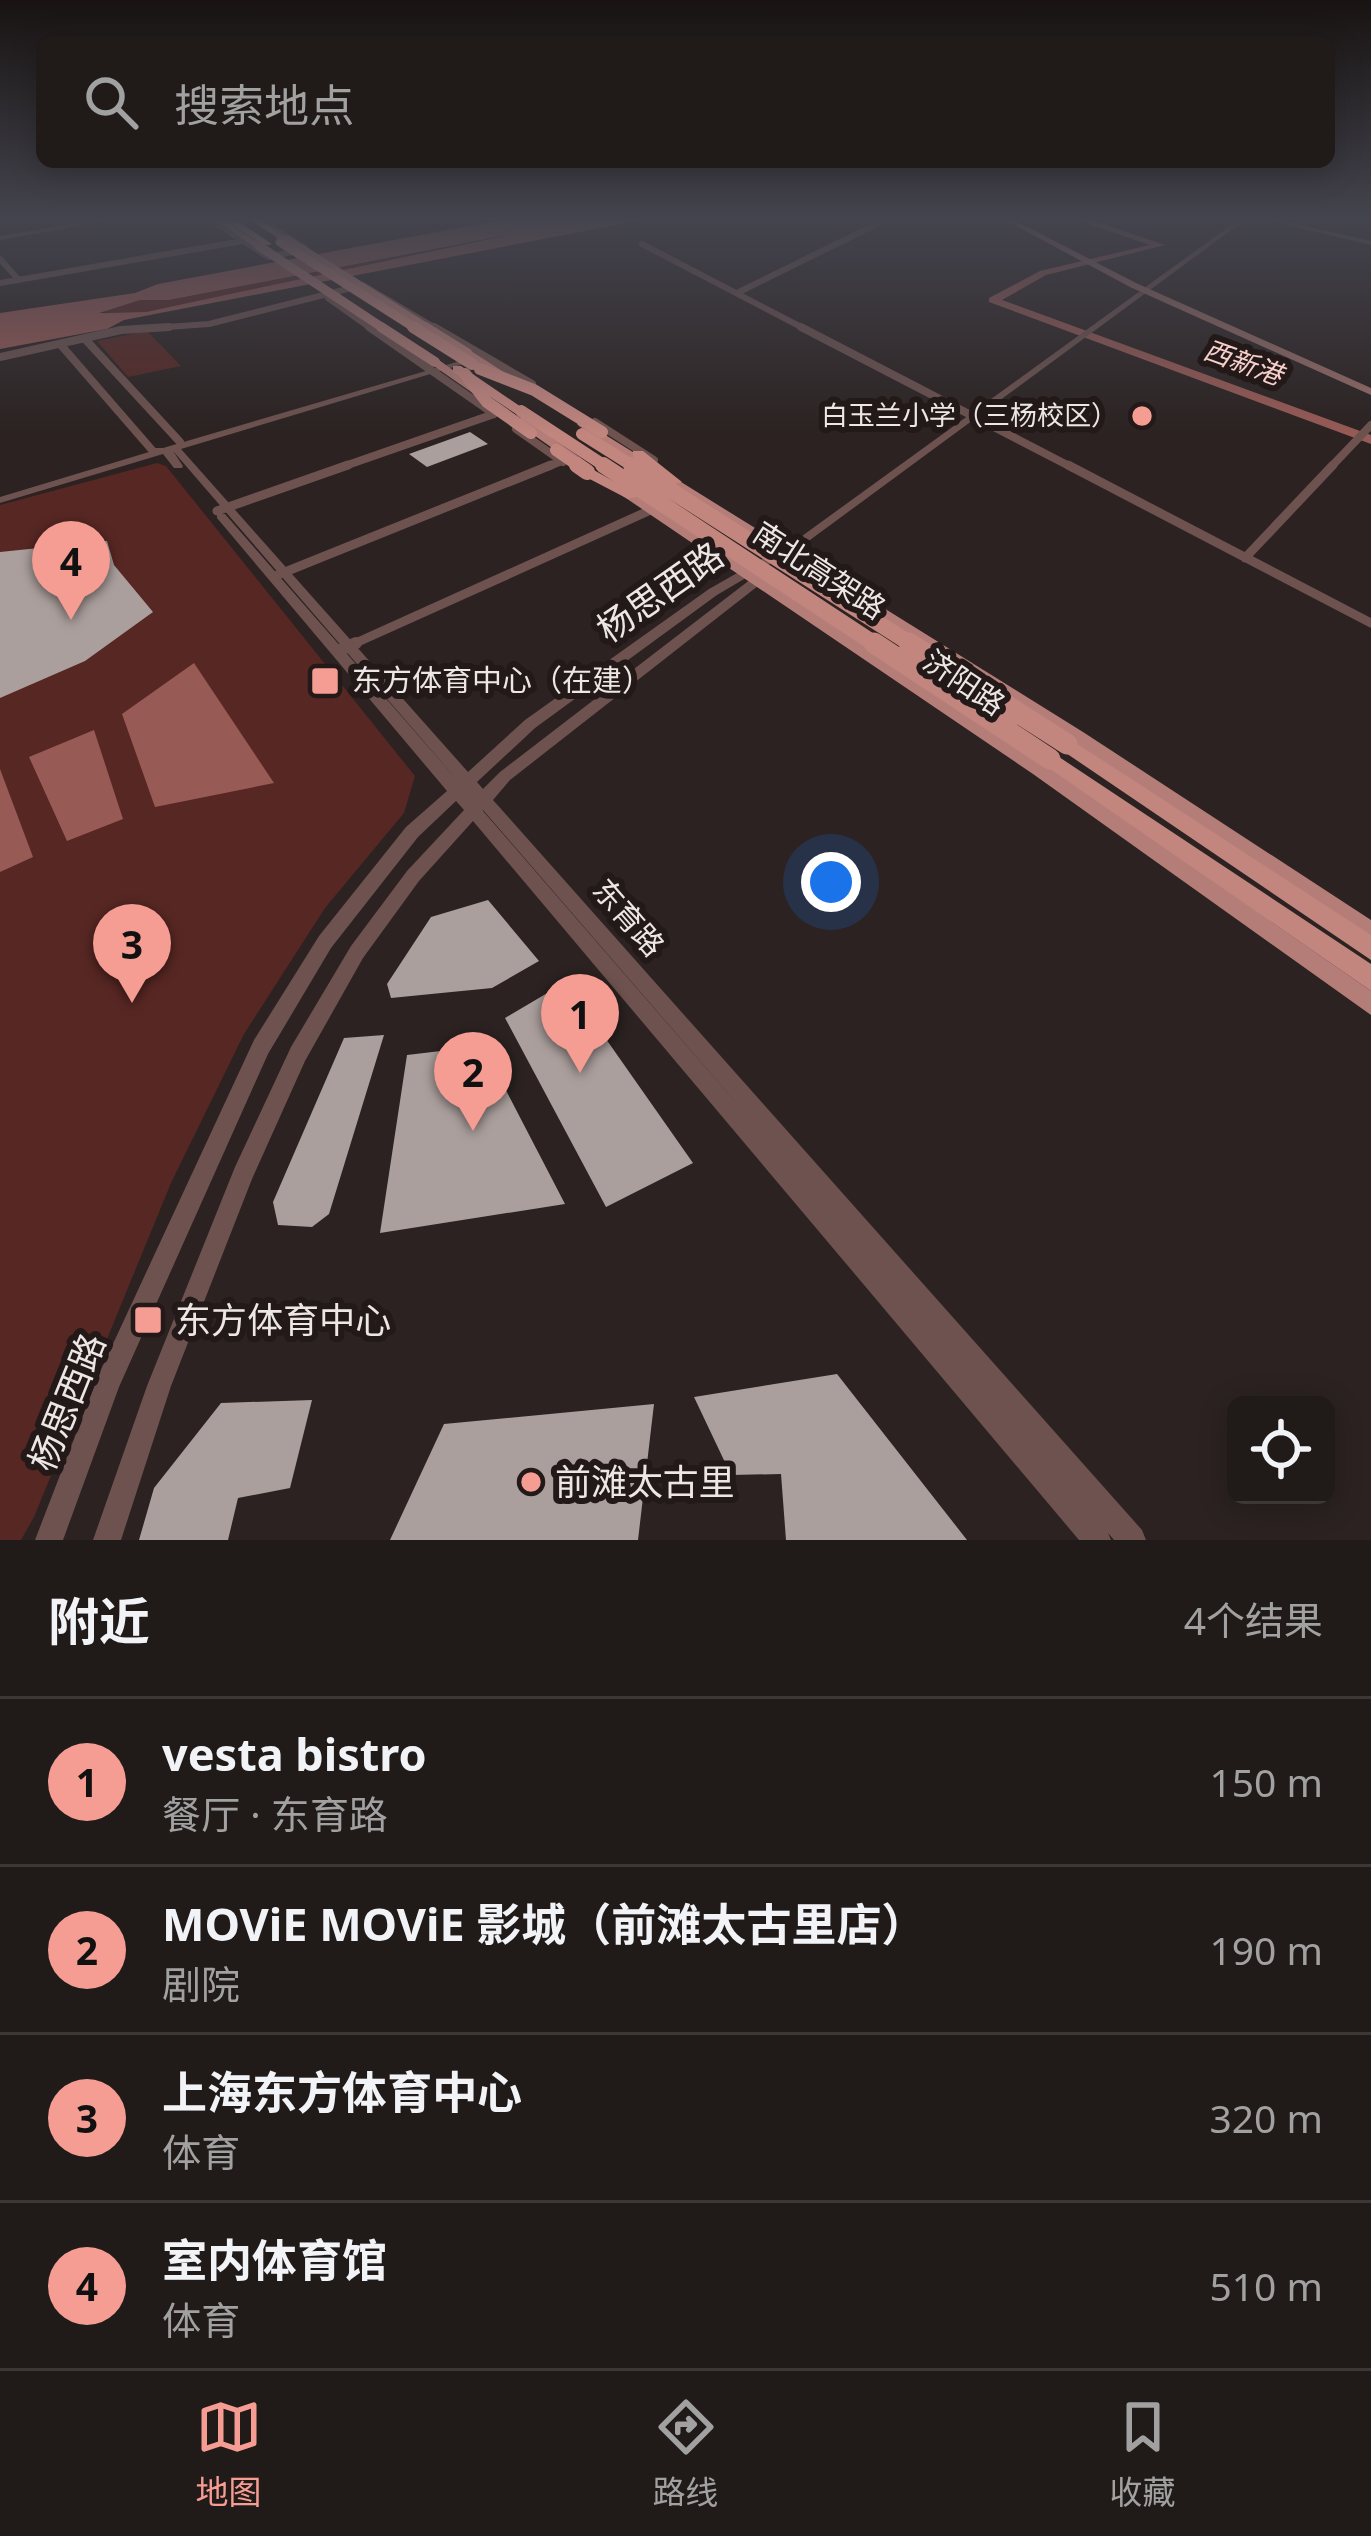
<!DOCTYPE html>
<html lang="zh">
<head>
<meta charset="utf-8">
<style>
  body { margin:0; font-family:"Noto Sans","Noto Sans SC",sans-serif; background:#2d2726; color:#f1f3f6 }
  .controls { position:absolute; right:36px; bottom:36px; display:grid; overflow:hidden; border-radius:18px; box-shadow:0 6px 30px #0003 }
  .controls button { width:108px; height:108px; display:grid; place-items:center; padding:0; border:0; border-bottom:3px solid #3d3838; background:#201a19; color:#f1f3f6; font:60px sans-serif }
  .you { position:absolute; left:831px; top:882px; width:42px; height:42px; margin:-30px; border:9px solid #fff; border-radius:50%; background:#1a73e8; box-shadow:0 0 0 18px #1a73e833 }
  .badge { display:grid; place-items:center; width:78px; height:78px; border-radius:50%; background:#f59c93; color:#111; font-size:39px; font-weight:700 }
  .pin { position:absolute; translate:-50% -99px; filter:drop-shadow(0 3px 6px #0008) }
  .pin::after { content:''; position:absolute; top:63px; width:42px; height:36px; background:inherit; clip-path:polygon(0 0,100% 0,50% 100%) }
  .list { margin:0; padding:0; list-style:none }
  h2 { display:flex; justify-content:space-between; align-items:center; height:156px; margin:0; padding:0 48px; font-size:51px }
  h2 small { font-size:39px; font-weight:400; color:#a2a1a2 }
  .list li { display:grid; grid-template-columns:78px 1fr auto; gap:36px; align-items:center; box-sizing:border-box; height:168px; padding:0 48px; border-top:3px solid #3d3838 }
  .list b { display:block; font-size:45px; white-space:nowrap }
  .list p { margin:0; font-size:39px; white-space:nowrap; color:#a2a1a2 }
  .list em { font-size:39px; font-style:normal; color:#a2a1a2 }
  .icon { flex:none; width:66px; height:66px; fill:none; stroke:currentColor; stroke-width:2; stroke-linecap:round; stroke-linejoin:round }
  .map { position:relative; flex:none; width:1371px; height:1540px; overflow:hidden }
  .search { position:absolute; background:#201a19; box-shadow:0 6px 30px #0003; left:36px; right:36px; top:36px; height:132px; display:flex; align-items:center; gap:30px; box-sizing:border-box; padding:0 42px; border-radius:18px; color:#a2a1a2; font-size:45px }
  .sheet { height:828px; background:#201a19 }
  nav { display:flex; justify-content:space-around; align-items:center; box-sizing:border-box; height:168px; border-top:3px solid #3d3838; background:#201a19; font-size:33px; color:#a2a1a2 }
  nav a { display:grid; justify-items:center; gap:6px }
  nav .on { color:#f59c93 }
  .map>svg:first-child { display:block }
</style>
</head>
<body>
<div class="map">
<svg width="1371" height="1540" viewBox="0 0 1371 1540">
  <rect width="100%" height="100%" fill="#2b2221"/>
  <path fill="#572723" d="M438,249l-4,6 -288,57h-47l41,-12h29z
    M147,331l34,35 -53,11 -31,-36z
    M157,463l9,3 249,310 -11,37 -79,95 -81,126 -73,149 -137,334 -13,23h-21v-1035z"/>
  <path fill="#985a55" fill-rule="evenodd" d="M501,220h141l-518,100 -17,9 -107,20v-36l135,-20 23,-9zM513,234l-367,78 -47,1 41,-13h29z
    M194,663l80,120 -119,24 -33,-93z
    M94,730l29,89 -56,22 -38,-84z
    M0,769l33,88 -33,15z"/>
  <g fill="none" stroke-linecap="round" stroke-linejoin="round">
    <path fill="#985a55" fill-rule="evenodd" d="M1077,220h14l74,25 -119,30 -44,25 369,135v9l-382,-142v-4l51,-27 110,-26z"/>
  </g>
  <path fill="#aa9f9d" d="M470,432l18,12 -61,23 -18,-13z
    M107,541l7,24 39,47 -68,49 -85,37v-146z
    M488,900l51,61 -47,27 -101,10 -4,-14 44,-67z
    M566,982l127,181 -87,44 -101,-189z
    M384,1035l-55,179 -17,13 -34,-2 -5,-23 71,-164z
    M483,1046l82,158 -185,29 27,-178z
    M837,1374l130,166h-181l-5,-66 -50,1 -37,-78z
    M312,1400l-22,88 -52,10 -10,42h-89l15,-52 67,-85z
    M654,1404l-16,136h-248l54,-116z"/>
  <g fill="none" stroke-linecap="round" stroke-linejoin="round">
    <path stroke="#6d524f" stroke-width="6" d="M211,220l57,37 38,-8 -44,-29
      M642,244l165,86
      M0,259l19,21
      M0,283l243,-42
      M737,293l148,-73
      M328,298l45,32
      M125,330l84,-6 154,-39 76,45"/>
    <path stroke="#6d524f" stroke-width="8" d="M369,327l125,87
      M434,327l98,57
      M801,327l272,141
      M85,339l95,103
      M60,344l92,106
      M0,357l121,-27 48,-3
      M595,422l59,38
      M516,429l47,33
      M339,468l155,-54
      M544,468l18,-7
      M1330,468l41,-43"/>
    <path stroke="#6d524f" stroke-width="9" d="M1068,465l303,158
      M217,511l131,-46
      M1245,558l88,-93
      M275,576l276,-111
      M349,646l304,-137"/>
    <path stroke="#6d524f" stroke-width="12" d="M338,651l18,-8"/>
    <path fill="#6d524f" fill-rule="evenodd" d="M96,220h15l-111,20v-4z
      M1238,220h7l-435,320 -93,55 -182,133 -58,54 6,7 17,-17 264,-203h8v6l-262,205 -17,20 649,730 4,10h-32l-6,-7 3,7h-32l-606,-719 -54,60 -56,77 -58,103 -53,118 -81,207 -50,154h-28l54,-154 88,-219 56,-120 60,-101 56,-75 57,-61 -8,-9 -38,36 -87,111 -63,106 -149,333 -56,153h-28l64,-166 155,-334 65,-104 87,-109 41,-36 -230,-273v-4h8l233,267 -285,-330 10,15 -1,2h-8l-11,-14 -163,49v-6l149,-45v-4h14l314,-92v4l-296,89 287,323 57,-52 184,-131 93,-53zM483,810l269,311 -269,-310z
      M1266,220h12l93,21v4z"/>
    <path fill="#956b66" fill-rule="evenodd" d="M1005,220h9l122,63 235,105v7l-241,-108z"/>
    <path fill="#b47d77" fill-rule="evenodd" d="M216,220h9l38,26 -7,2z
      M250,220h10l31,20 -7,2z
      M463,351h8l42,27 -9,2 -41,-25z
      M431,360h8l47,34 -9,2 -46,-32z
      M515,418h8l58,40 -10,3 -56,-39z
      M583,421l500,311 288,188v20l-300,-200 -492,-314 -2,-2z
      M614,484h8l423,280 326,227v24l-338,-241 -419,-284z"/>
    <path fill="#c2867f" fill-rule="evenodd" d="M226,220h10l36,24 -8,2z
      M453,366h8l66,45 -11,3 -63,-42z
      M633,451h10l39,31 -12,3 -37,-28z
      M582,469h10l48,27 -12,3 -46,-24z
      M1067,737l304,198v25l-311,-211 -3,-5z
      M1050,751l321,213v27l-328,-227 -3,-5z"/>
    <path stroke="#b47d77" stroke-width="9" d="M287,240l143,90
      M259,246l127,84"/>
    <path stroke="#b47d77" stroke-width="10" d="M381,327l54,35
      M425,327l42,26"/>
    <path stroke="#c2867f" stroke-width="9" d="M280,242l138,88"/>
    <path stroke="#c2867f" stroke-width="12" d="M413,327l59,37
      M480,369l54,21 68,42
      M465,374l22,28 44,31
      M521,411l87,57
      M582,434l54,34
      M556,450l26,18"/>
    <path stroke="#c2867f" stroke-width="16" d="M577,465l10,7
      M603,465l275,181
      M631,465l283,181"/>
    <path stroke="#c2867f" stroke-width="21" d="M874,643l176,116
      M909,643l158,101"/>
  </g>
  <linearGradient id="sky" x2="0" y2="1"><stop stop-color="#181312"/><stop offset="0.5" stop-color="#44444e"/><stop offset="1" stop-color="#44444e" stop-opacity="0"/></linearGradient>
  <rect width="1371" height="436" fill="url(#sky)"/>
  <g fill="#f59c93" stroke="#221918" stroke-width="4.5">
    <circle cx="1142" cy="416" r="12"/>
    <rect x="310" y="666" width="30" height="30" rx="6"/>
    <rect x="133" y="1305" width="30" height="30" rx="6"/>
    <circle cx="531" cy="1482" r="12"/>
  </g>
  <g text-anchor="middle" stroke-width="12" stroke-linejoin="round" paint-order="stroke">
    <g font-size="27" font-style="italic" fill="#f7d0cc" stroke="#221918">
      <text transform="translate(1243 363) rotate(20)" y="9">西新港</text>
    </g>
    <g font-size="27" fill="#ece6e5" stroke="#221918" text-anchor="end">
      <text x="1118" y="425">白玉兰小学（三杨校区）</text>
    </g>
    <g font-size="30" fill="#ece6e5" stroke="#221918">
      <text transform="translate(819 571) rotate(33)" y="10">南北高架路</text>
      <text transform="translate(964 683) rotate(34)" y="10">济阳路</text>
      <text transform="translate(628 918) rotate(49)" y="10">东育路</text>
    </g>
    <g font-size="30" fill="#ece6e5" stroke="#221918" text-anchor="start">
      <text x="352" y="691">东方体育中心（在建）</text>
    </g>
    <g font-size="36" fill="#ece6e5" stroke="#221918">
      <text transform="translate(660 592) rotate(-35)" y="13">杨思西路</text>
      <text transform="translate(67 1402) rotate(-68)" y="13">杨思西路</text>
    </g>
    <g font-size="36" fill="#ece6e5" stroke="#221918" text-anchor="start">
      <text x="175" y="1333">东方体育中心</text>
      <text x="555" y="1495">前滩太古里</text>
    </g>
  </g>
</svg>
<div class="controls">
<button><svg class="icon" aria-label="locate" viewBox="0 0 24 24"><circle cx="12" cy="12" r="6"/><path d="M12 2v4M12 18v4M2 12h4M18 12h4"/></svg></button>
</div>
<div class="you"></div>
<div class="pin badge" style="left:580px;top:1073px">1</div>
<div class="pin badge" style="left:473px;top:1131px">2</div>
<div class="pin badge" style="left:132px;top:1003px">3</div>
<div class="pin badge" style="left:71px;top:620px">4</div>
<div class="search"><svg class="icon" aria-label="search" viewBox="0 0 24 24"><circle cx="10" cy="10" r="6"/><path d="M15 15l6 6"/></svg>搜索地点</div>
</div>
<section class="sheet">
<h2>附近<small>4个结果</small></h2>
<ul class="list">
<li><span class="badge">1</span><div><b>vesta bistro</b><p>餐厅 · 东育路</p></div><em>150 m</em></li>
<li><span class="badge">2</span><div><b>MOViE MOViE 影城（前滩太古里店）</b><p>剧院</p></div><em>190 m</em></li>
<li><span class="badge">3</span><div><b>上海东方体育中心</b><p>体育</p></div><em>320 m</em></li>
<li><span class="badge">4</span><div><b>室内体育馆</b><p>体育</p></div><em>510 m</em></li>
</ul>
</section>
<nav>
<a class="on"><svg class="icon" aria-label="map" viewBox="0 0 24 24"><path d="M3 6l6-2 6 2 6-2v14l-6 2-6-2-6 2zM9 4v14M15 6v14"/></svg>地图</a>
<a><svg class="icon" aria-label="directions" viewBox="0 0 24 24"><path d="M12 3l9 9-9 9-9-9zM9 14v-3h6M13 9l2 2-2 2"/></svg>路线</a>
<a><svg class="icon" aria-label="saved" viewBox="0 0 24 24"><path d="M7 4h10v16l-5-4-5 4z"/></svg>收藏</a>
</nav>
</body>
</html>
